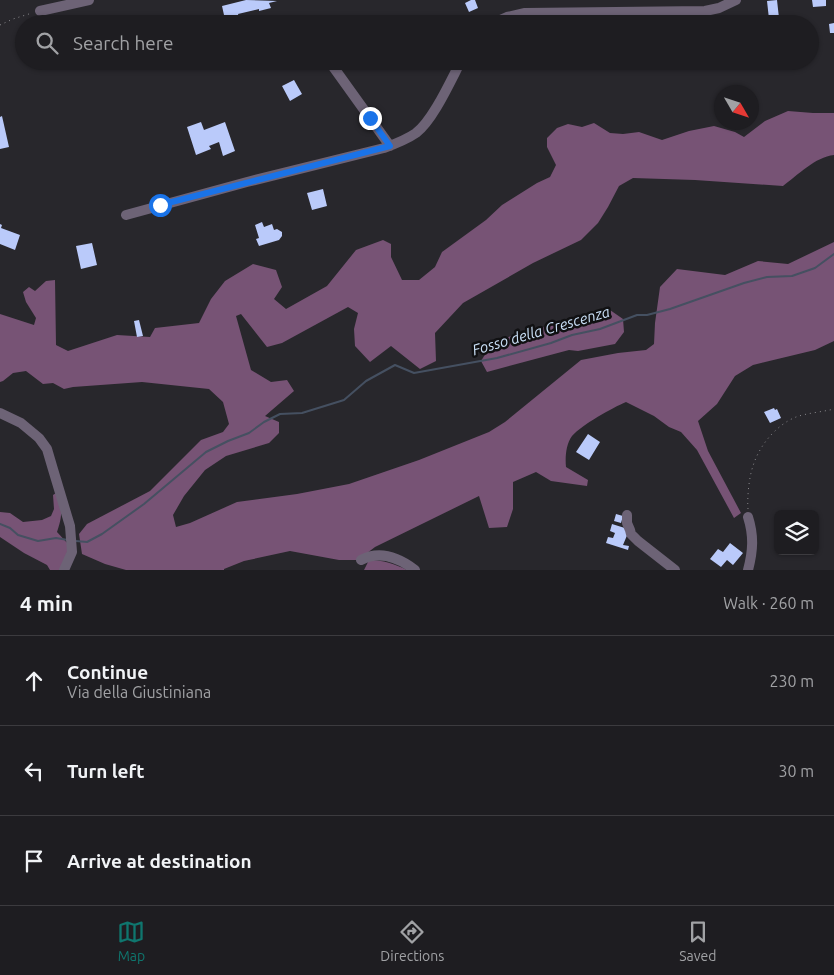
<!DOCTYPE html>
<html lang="en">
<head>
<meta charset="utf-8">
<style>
  body { margin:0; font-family:Ubuntu,sans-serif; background:#2b2a2e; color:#f1f3f6 }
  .controls { position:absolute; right:15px; bottom:15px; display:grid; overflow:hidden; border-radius:8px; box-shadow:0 1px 4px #0004 }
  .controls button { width:45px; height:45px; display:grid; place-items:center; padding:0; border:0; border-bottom:1px solid #3c3b3f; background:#1e1d21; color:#f1f3f6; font:25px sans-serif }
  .compass { position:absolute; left:714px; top:85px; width:45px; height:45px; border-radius:50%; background:#1e1d21; box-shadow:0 1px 4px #0004; rotate:129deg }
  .stop { position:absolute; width:15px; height:15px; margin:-11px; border:4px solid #1a73e8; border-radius:50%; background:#fff }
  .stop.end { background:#1a73e8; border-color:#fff; box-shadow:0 1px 5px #0008 }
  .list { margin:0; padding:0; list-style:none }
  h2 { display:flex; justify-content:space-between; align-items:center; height:65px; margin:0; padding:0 20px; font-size:21px }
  h2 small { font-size:16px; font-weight:400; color:#a1a2a5 }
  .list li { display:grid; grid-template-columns:32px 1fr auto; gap:15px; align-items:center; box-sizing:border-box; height:90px; padding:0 20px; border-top:1px solid #3c3b3f }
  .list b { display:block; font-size:19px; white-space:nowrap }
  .list p { margin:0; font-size:16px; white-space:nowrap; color:#a1a2a5 }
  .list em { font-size:16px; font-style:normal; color:#a1a2a5 }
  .icon { flex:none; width:28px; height:28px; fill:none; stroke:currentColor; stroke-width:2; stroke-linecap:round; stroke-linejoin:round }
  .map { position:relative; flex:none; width:834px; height:570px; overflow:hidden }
  .search { position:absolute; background:#1e1d21; box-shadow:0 1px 4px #0004; left:15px; right:15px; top:15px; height:55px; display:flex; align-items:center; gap:12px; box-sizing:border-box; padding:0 18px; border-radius:28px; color:#a1a2a5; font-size:19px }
  .sheet { height:335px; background:#1e1d21 }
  nav { display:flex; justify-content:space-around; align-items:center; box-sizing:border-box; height:70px; border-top:1px solid #3c3b3f; background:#1e1d21; font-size:14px; color:#a1a2a5 }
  nav a { display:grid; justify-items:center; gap:2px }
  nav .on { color:#0f766e }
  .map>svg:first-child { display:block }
</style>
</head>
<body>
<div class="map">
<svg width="834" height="570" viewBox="0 0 834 570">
  <rect width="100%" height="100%" fill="#28272c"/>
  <path fill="#775375" d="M788,111l25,2h21v42c-19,2 -36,20 -51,31l-88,-6 -62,-2 -14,8 -11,21 -10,16 -17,17 -48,23 -70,40 -28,30 1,28 -16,8 -29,-23 -21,16 -15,-16 -1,-17 4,-16 -10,-6 -66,36 -15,4 -26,-33 -5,2 15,54 20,12 16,-2 7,11 -29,25 14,6v11l-10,10 -43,13 -21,14 -21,26 -11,19 3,12 14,-4 47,-21 60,-8 52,-10 70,-24 70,-28 16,-10 76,-62 37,-7 28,-3 8,-6 1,-21 5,-36 17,-18 48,6 33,-14 30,3 46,-22v99l-19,9 -62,15 -18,11 -18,28 -19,17 10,30 33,62 -7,5 -37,-68 -16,-18 -12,-5 -15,-11 -28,-14c-14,6 -43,22 -54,34 -6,8 -7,21 -6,31l22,13 -1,6 -36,-5 -15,-9 -23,10v27l-6,18 -18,1 -10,-32 -104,51 -17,13h-19l-49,-9 -46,10 -20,8v1h-98l-21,-6 -23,-10 -3,-20 8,-10 63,-33 51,-51 22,-8 6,-8 -6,-22 -14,-13 -67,-7 -69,5 -9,2 -11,-6 -10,1 -17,-13 -13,2 -10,8 -3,1v-68l34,11 2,-7 -10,-16 -3,-10 6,-5 6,4 11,-10 9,-1 1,65 12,6 49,-16 33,2 5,-9 44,-5 12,-24 14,-18 28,-17 23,6 6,17 -8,12 12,10 41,-23 29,-36 27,-10 8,4v13l11,23h17l16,-13 7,-15 44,-32 16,-15 35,-22 13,-6 6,-12 -9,-18v-9l10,-10 11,-4 14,3 12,-4 16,10 13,1 16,-2 23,8 27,-9 25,-5 21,6 9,5 21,-16z
    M610,310l13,9 1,13 -9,12 -37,7 -9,-1 -82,22 -6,-11 10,-16 20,-9z
    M56,493c6,17 7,21 1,39l12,13 -7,25h-12l-3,-5 -23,-12 -24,-16v-25l10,1 13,9 19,-2 9,-4 3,-7 -1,-14z
    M369,560c14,0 26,4 38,10h-43z"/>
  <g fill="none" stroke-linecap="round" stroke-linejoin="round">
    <path stroke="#455061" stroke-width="2" d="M0,524l10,4 8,7 20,6 18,-3 12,2
      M76,541l11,1 15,-8 42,-30 62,-52 22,-11 21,-8 15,-11 16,-8 22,-1 42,-13 22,-19 29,-16 19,8 83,-15 54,-15 21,-8 28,-6 37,-14h10l23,-6 74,-26 23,-6 25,-1 23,-8 19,-14"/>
  </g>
  <path fill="#bacafa" d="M246,0l31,1 -8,2 2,5 -12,3v-2l-21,5 1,4 -3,1v2l-10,3 -4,-18z
    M471,0h4l3,8 -9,4 -4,-9z
    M777,0l2,18 -10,1 -2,-18z
    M812,0h14v6l-13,1z
    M834,23v10h-4l-1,-9z
    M294,80l8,14 -12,7 -8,-15z
    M2,116l7,31 -9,2v-32z
    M201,122l3,8 21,-8 10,29 -12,5 -4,-14 -10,4 2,3 -15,6 -9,-28z
    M323,189l4,17 -15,4 -5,-17z
    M262,222l2,5 8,-3 2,6 3,-1 5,3v4l-3,4 -20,6 -3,-7 3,-1 -4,-13z
    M0,224l2,1 -1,3 19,7 -5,15 -15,-6z
    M92,243l5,22 -16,4 -5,-23z
    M139,320l4,16 -6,1 -3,-16z
    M774,408l1,2 2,-1 4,9 -11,5 -6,-11z
    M588,434l12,8 -11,18 -13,-8z
    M616,514l7,2 -2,7 -7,-2z
    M612,524l16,5v4l-5,12 6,1 -1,4 -22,-7 2,-6 5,1 2,-5 -5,-2z
    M730,543l13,10 -10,12 -6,-5 -6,7 -11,-8 8,-10 5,3z"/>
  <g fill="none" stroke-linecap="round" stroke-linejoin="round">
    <path stroke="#8b8a8e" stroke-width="1" stroke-dasharray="1 4" stroke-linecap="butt" d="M0,25l13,-6 19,-6
      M748,509c-1,-11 1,-32 5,-43 6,-20 23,-41 43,-49 11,-4 26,-5 38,-8"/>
    <path stroke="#6d6376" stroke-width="10" d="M40,11l49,-11
      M491,24l16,-7 18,-4 180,-2 14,-3 17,-8
      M329,61l61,85
      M126,215l121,-33 137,-34c11,-4 22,-8 32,-15 17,-13 34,-51 45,-72
      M0,413l21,10 18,15 8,11 5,17 18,60 2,26 -8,18
      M627,515v8l3,7 1,4 7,7 37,29
      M361,560c19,-10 37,-3 54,10
      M748,570c5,-19 6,-34 0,-53"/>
  </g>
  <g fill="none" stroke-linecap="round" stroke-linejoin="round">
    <path stroke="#1a73e8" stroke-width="6" d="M160,205l230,-59 -20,-28"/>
  </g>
  <g text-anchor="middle" stroke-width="5" stroke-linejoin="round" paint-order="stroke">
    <g font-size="15" font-style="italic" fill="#cbe1f8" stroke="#111113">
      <text transform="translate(541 331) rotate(-16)" y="5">Fosso della Crescenza</text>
    </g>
  </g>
</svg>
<div class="controls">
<button><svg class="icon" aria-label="layers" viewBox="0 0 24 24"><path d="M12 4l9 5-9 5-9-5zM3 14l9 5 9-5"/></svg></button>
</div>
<svg class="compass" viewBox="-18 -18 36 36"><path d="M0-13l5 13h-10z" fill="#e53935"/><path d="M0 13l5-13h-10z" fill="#a1a2a5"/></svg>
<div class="stop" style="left:160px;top:205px"></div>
<div class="stop end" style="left:370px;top:118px"></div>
<div class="search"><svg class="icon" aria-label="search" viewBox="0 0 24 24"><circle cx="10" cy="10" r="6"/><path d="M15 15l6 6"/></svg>Search here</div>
</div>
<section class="sheet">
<h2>4 min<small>Walk · 260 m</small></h2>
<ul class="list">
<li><svg class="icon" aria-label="ahead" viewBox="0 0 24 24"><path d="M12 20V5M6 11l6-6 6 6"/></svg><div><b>Continue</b><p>Via della Giustiniana</p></div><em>230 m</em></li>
<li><svg class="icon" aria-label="left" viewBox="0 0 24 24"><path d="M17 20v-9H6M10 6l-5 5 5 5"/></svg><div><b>Turn left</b></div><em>30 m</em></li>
<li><svg class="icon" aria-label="arrive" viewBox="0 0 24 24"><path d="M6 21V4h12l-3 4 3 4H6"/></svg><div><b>Arrive at destination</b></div></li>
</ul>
</section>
<nav>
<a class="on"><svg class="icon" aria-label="map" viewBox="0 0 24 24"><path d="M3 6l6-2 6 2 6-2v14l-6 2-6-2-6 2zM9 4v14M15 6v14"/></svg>Map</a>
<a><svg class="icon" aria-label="directions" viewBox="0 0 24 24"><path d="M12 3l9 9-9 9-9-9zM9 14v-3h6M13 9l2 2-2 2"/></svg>Directions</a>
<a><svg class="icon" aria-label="saved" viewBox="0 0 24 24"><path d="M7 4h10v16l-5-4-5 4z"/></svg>Saved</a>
</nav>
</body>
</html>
